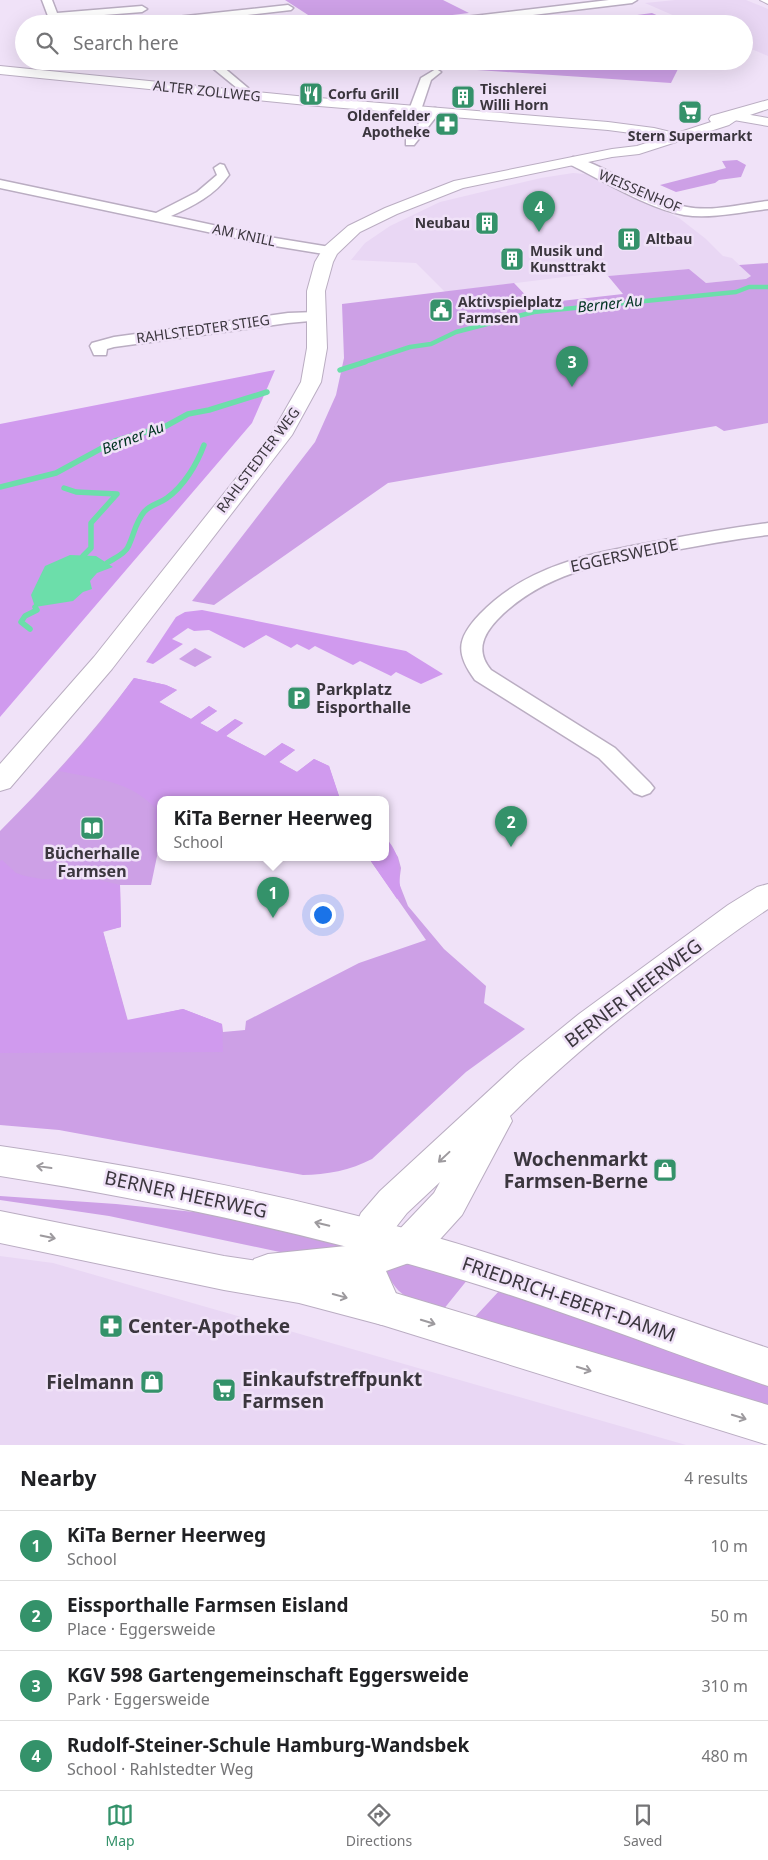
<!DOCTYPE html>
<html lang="en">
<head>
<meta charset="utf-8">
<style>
  body { margin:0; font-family:"Noto Sans",sans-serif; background:#f2f2f2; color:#202124 }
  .you { position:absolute; left:322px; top:914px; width:18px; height:18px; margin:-12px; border:4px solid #fff; border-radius:50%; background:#1a73e8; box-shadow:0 0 0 8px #1a73e833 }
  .badge { display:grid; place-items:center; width:32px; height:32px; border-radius:50%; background:#34926a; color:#fff; font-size:16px; font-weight:700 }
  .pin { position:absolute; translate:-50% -41px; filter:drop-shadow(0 1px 2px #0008) }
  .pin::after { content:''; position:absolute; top:26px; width:18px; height:15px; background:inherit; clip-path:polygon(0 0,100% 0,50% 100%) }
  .popup { position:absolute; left:157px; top:796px; width:232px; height:65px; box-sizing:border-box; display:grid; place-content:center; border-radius:10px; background:#fff; filter:drop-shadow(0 1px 4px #0005); font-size:16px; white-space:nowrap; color:#757577 }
  .popup b { font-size:19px; color:#202124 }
  .popup::after { content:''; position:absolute; left:50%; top:100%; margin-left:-10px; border:10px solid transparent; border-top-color:#fff }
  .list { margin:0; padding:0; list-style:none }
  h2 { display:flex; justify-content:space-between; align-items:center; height:65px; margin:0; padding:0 20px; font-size:21px }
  h2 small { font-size:16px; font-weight:400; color:#757577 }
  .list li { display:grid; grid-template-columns:32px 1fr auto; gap:15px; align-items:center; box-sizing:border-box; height:70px; padding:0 20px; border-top:1px solid #e0e0e0 }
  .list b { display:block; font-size:19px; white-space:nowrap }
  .list p { margin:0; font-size:16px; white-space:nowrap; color:#757577 }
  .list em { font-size:16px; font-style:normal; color:#757577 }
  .icon { flex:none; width:28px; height:28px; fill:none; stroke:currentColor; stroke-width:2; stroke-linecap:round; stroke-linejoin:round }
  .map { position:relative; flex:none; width:768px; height:1445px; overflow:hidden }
  .search { position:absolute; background:#fff; box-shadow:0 5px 20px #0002; left:15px; right:15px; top:15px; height:55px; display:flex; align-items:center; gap:12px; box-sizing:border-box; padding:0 18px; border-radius:28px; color:#757577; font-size:19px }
  .sheet { height:345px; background:#fff }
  nav { display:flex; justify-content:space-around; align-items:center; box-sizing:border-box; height:70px; border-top:1px solid #e0e0e0; background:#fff; font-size:14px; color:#757577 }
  nav a { display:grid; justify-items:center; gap:2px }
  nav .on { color:#34926a }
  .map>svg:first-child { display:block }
</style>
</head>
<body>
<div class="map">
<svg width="768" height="1445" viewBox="0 0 768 1445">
  <rect width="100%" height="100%" fill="#f0e2f8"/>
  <path fill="#e9d7f4" d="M675,0h71l22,9v47l-24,-10v-22h-51l-48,-21z
    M573,173l13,1 93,44 27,21 17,17 9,2 19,18 -5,3 -40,4 -17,-14 -81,7 -4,-4 -159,20 -29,-29 -65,-3 14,-17 25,-17 50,-24 101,-24z
    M0,1256l53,7 633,182h-686z"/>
  <path fill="#cda0e6" d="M285,0h158l26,13 -91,11h-56z
    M652,13l24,11h-105z
    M435,61h247l-11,22 -238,-16z
    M737,160l9,5 -5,12 -22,3 -4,3 -39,9 -16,-7 66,-17 -4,-7z
    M768,263v160l-44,8 -8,-5 -328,57 -174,122 -22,-4 123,-159 21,-47 8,-37 -2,-54 172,-21 20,21 89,-10 -15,-18 81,-7 17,14 40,-4 5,-3 -12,-11z
    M195,648l17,9 -17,10 -16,-8z
    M134,678l32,7 11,5 -18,12 32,17 18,-13 8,5 -17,12 17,9 18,-13 8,4 -17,13 39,20 17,-13 13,7 -16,12 18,10 17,-13 15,7 11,33h-180v43l-9,43h-31l1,42 -18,4 25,90 55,-12 39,15 1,8 22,-2 1,-9 113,-58 67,-23 -58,-83h18v-19l12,19 3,11 -2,15 9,23 36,43 42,37 -2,17 41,26 -59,43 -94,87c-21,11 -46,16 -69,16l-244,-45 -59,-5v-294c48,-48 93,-98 134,-153z
    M0,1196l116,8 98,10 134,31 -10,6 -44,4 -185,-39 -109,-16z
    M399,1259l69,20 -25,31c-30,-9 -46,-11 -58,-42z
    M500,1290l268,92v29l-295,-92z"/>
  <path fill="#d09aee" d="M275,370l-23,53 -252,294v-293z
    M202,610l204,41 37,23 -22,10 -25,-12 -5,4 -31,-15 -7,4 -38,-19 -6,4 -12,-6 -6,4 -25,-13 -22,13 -35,-18 -15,1 -6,-3 -16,11 11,5 -30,20 -7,-2 30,-45 9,-5z
    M134,678l32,7 11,5 -18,12 32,17 18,-13 8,5 -17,12 17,9 18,-13 8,4 -17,13 39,20 17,-13 13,7 -16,12 18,10 17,-13 15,7 11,33h-180v43l-6,-24 1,-10c-24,-27 -62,-30 -96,-37l38,-43z
    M386,838c19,22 10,34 16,59l-5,2 -29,-42h18z
    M2,860l14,13 9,3 16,3 58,1 21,5 1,42 -18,5 24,88 56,-11 39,15 1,28 -223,1v-192z"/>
  <path fill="#6cdeaa" d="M70,555l26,1 17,11 -16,6 -7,8 2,8 -9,3 -10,9 -38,6 -4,-12 14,-29z"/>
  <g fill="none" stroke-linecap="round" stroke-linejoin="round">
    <path stroke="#6cdeaa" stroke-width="3" d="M417,23l22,-3"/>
    <path stroke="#6cdeaa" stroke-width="4.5" d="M361,363l49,-16 21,-3 25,-12 78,-20 202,-20 13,-5h19"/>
    <path stroke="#6cdeaa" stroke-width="5.5" d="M340,370l25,-8
      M0,487l56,-14 59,-32 51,-15 22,-12 21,-4 58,-18
      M64,488l12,4 41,2 -26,29v25l-8,8
      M107,563c6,-4 18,-9 21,-16 6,-12 7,-24 16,-35 7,-8 15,-8 23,-14 17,-12 30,-34 37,-53
      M30,629l-9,-7 4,-6 12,-6 -2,-3"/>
    <g stroke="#baadc2" stroke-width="3">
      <path id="minor" d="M42,0h10l5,13 85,-7 5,3 -5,3 -89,7 -5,-3z
        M609,0h28l-5,3 -175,21h-31l5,-3z
        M288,5l5,3 -2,2 -122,14 -16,-2 5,-3z
        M204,61h12l32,27 -6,8h-8l-2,-2 5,-6z
        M436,69l5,3 -10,8 -10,30 -2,2h-8l-2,-2 12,-32z
        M435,108l4,1v4l-25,32h-8v-6l25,-30z
        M573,157c39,10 74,43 114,50 25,5 55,-3 81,-6v8c-27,3 -57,10 -84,6 -35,-6 -82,-35 -115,-51l-2,-3z
        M220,164l4,1 5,10c-14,20 -36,31 -58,41l98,21 61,10 5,1 2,3 -2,3 -5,1 -61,-10 -269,-57v-8l156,33 41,-21 20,-17 -3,-7z
        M316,312l5,2 3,3 -3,3 -33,3 -174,24 -7,2 -1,6h-12l-4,-9 2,-3 22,-6 174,-24z
        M768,523v12c-33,4 -65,10 -98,16 -63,11 -127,21 -173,69 -15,16 -21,32 -6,50l124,78 35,35 4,5 -4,5 -8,3 -8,-3 -35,-35 -124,-78c-20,-27 -18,-42 5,-66 48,-50 114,-61 179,-73 36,-7 73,-13 109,-18z"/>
    </g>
    <g stroke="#baadc2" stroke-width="2">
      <path id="tertiary" d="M0,66l307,31 301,25 46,6 29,7 2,3 -7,4 -24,-6 -46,-6 -301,-25 -307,-31z
        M733,112l35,6v8l-40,-7 -2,-3 2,-3z
        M768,884v25c-32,21 -62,44 -93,67 -58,43 -114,89 -165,140l2,5 -50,94 -39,43 -37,13 16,36 -6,13 -14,5 -14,-5 -19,-39 -81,7 -14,-5 -6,-12 6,-12 14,-5 78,-8 15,-33 19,-22 140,-129 59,-48 149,-109 29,-18zM440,1182l-6,11 -39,41 -6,2 18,-23z"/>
    </g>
    <g stroke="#baadc2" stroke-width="2">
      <path id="secondary" d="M760,0h8v4z
        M768,100v9l-30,10 -9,6 -90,29 -27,3 -149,31 -66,26 -37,18 -23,22 -4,8 -8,29 2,57 -6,34 -29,53 -180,234 -102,119 -10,3v-27l94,-107 178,-224 29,-51 6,-34v-57l8,-29 9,-15 24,-21 37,-18 69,-27 158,-32 25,-3 74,-24 -2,-3 2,-3z
        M0,1146c137,20 273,46 407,83 122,34 241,79 361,119v38c-106,-36 -211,-78 -318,-110 -148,-45 -298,-76 -450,-100z
        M0,1211l224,45 75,11 83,22 386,116v40l-386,-120 -83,-22 -75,-13 -224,-47z"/>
    </g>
    <use href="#minor" fill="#fff" fill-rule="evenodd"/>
    <use href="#tertiary" fill="#fff" fill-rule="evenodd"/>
    <use href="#secondary" fill="#fff" fill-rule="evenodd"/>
  </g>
  <defs><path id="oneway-shaft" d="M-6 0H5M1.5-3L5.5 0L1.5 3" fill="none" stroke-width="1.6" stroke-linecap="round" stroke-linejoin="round" transform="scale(1.25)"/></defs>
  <g stroke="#9d9a9e">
    <use href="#oneway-shaft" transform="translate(444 1157) rotate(137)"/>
    <use href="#oneway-shaft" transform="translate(44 1167) rotate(-172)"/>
    <use href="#oneway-shaft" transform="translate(322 1224) rotate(-167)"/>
    <use href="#oneway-shaft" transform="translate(48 1237) rotate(12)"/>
    <use href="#oneway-shaft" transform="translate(340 1296) rotate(15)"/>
    <use href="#oneway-shaft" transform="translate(428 1322) rotate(17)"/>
    <use href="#oneway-shaft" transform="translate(584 1369) rotate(17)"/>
    <use href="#oneway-shaft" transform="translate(739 1417) rotate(17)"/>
  </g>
  <defs>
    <g id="restaurant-square" transform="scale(1.25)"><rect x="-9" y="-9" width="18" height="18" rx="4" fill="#34926a" stroke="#f0e2f8"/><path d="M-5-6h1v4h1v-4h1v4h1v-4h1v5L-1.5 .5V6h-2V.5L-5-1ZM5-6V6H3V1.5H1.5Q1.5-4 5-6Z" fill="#fff"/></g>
    <g id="building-square" transform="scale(1.25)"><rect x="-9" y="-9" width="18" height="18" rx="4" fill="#34926a" stroke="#f0e2f8"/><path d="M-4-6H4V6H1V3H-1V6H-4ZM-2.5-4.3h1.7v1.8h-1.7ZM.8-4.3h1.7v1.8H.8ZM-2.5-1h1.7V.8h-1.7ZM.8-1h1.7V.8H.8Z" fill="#fff"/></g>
    <g id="supermarket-square" transform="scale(1.25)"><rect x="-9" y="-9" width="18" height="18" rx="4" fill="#34926a" stroke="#f0e2f8"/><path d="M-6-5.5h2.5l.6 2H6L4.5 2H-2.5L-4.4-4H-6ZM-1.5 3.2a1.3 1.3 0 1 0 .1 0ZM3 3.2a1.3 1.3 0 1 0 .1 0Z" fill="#fff"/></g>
    <g id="pharmacy-square" transform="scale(1.25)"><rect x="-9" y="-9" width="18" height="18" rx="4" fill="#34926a" stroke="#f0e2f8"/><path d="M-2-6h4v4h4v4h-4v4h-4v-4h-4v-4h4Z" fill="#fff"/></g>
    <g id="civic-square" transform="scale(1.25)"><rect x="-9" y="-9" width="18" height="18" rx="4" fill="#34926a" stroke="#f0e2f8"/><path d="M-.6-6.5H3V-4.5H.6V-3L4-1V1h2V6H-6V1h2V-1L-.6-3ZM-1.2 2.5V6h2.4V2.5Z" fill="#fff"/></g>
    <g id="parking-square" transform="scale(1.25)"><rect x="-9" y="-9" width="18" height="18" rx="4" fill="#34926a" stroke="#f0e2f8"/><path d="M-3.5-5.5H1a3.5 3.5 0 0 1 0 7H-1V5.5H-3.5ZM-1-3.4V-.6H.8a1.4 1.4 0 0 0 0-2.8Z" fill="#fff"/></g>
    <g id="library-square" transform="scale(1.25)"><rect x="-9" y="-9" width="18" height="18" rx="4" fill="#34926a" stroke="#f0e2f8"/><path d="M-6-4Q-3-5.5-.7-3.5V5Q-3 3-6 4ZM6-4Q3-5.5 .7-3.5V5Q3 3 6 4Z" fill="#fff"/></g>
    <g id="shop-square" transform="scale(1.25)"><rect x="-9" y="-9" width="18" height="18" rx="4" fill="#34926a" stroke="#f0e2f8"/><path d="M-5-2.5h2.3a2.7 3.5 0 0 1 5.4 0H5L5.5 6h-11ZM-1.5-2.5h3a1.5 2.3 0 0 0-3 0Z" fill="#fff"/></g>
  </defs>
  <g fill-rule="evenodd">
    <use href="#restaurant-square" x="311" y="94"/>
    <use href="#building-square" x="463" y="97"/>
    <use href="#supermarket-square" x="690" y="112"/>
    <use href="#pharmacy-square" x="447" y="124"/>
    <use href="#building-square" x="487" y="223"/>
    <use href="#building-square" x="629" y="239"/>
    <use href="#building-square" x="512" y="259"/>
    <use href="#civic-square" x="441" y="310"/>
    <use href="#parking-square" x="299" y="698"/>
    <use href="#library-square" x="92" y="828"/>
    <use href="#shop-square" x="665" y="1170"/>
    <use href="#pharmacy-square" x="111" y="1326"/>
    <use href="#shop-square" x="152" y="1382"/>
    <use href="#supermarket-square" x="224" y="1390"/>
  </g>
  <g text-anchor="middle" stroke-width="5" stroke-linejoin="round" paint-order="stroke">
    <g font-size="14" font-weight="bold" fill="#3b363e" stroke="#f0e2f8" text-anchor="start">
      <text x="480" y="94">Tischlerei<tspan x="480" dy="16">Willi Horn</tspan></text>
      <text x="328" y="99">Corfu Grill</text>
      <text x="430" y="121" text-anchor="end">Oldenfelder<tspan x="430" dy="16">Apotheke</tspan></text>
      <text x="690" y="141" text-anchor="middle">Stern Supermarkt</text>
      <text x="470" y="228" text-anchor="end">Neubau</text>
      <text x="646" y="244">Altbau</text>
      <text x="530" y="256">Musik und<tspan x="530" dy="16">Kunsttrakt</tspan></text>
      <text x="458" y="307">Aktivspielplatz<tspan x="458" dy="16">Farmsen</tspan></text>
    </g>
    <g font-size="14" fill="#3b363e" stroke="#f0e2f8">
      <text transform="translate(207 91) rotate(6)" y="5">ALTER ZOLLWEG</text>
      <text transform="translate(640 191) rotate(23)" y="5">WEISSENHOF</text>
      <text transform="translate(244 235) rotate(12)" y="5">AM KNILL</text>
      <text transform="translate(203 329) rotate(-8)" y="5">RAHLSTEDTER STIEG</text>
      <text transform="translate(258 460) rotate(-53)" y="5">RAHLSTEDTER WEG</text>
    </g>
    <g font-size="15" font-style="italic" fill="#003421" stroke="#f0e2f8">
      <text transform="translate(610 304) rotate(-6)" y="5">Berner Au</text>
      <text transform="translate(133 438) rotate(-21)" y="5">Berner Au</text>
    </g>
    <g font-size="16" fill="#3b363e" stroke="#f0e2f8">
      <text transform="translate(624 555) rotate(-12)" y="6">EGGERSWEIDE</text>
    </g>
    <g font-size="16" font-weight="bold" fill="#3b363e" stroke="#f0e2f8" text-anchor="start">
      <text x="316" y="695">Parkplatz<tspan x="316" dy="18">Eisporthalle</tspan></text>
      <text x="92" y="859" text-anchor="middle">Bücherhalle<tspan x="92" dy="18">Farmsen</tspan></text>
    </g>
    <g font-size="19" fill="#3b363e" stroke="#f0e2f8">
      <text transform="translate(633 993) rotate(-37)" y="7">BERNER HEERWEG</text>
      <text transform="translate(186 1194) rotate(12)" y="7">BERNER HEERWEG</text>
      <text transform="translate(569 1299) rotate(19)" y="7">FRIEDRICH-EBERT-DAMM</text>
    </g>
    <g font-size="19" font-weight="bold" fill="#3b363e" stroke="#f0e2f8" text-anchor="end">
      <text x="648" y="1166">Wochenmarkt<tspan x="648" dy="22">Farmsen-Berne</tspan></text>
      <text x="128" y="1333" text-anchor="start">Center-Apotheke</text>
      <text x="242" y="1386" text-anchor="start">Einkaufstreffpunkt<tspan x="242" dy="22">Farmsen</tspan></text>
      <text x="134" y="1389">Fielmann</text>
    </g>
  </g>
</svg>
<div class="you"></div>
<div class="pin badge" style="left:273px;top:918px">1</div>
<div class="popup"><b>KiTa Berner Heerweg</b>School</div>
<div class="pin badge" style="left:511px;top:847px">2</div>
<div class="pin badge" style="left:572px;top:387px">3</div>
<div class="pin badge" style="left:539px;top:232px">4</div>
<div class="search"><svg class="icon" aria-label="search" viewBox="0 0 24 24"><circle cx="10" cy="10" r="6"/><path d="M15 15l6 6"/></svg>Search here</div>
</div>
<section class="sheet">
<h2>Nearby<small>4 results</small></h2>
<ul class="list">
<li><span class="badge">1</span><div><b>KiTa Berner Heerweg</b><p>School</p></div><em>10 m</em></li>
<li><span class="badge">2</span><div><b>Eissporthalle Farmsen Eisland</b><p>Place · Eggersweide</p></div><em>50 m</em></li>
<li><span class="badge">3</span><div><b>KGV 598 Gartengemeinschaft Eggersweide</b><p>Park · Eggersweide</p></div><em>310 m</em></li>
<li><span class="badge">4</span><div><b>Rudolf-Steiner-Schule Hamburg-Wandsbek</b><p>School · Rahlstedter Weg</p></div><em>480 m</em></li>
</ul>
</section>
<nav>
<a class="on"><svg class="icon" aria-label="map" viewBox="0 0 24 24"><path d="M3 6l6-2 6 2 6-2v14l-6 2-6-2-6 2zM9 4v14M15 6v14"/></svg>Map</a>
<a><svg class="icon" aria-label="directions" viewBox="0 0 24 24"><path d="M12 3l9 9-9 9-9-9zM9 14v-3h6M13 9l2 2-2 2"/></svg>Directions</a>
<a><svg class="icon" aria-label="saved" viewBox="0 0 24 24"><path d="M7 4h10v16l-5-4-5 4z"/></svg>Saved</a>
</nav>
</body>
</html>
